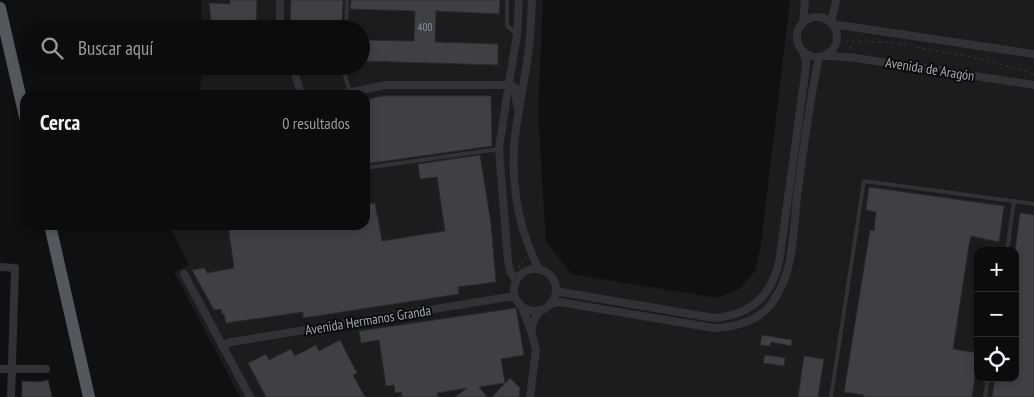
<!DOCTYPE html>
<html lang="es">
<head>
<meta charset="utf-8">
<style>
  body { margin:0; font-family:"PT Sans Narrow",sans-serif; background:#141516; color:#f1f3f6 }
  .controls { position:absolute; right:15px; bottom:15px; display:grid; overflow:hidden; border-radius:10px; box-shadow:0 2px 8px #0003 }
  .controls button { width:45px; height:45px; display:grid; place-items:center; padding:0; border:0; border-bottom:1px solid #2b2c2e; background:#0b0c0d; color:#f1f3f6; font:25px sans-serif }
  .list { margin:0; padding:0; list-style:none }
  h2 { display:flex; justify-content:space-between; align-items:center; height:65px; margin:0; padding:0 20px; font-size:21px }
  h2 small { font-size:16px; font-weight:400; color:#9a9b9d }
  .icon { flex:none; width:28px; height:28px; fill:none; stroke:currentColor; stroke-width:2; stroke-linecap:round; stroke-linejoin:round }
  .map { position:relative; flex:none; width:1034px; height:397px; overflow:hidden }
  .search { position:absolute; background:#0b0c0d; box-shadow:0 2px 8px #0003; left:20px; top:20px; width:350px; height:55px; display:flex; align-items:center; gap:12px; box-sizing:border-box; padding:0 18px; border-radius:28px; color:#9a9b9d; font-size:19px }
  .panel { position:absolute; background:#0b0c0d; box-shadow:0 2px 8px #0003; left:20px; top:90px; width:350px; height:140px; border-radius:15px }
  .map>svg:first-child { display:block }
</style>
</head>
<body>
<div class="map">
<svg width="1034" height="397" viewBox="0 0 1034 397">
  <rect width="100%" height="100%" fill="#0f1011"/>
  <path fill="#1b1c1e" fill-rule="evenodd" d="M201,0h342l-5,112 8,130 26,32 145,24 22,-9 16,-18 6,-27 29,-244h244v397h-794l-66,-125 15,-7 -20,-40h196v-130h-166l4,-29h158v-37h-159zM978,251h37v127h-37z"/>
  <path fill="#3e4044" stroke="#292a2d" d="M230,0h27l-1,29h-44l-3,-26 21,1z
    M291,0h52l-1,27 -52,-1z
    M351,0h149l-1,14 -63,-3 -1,31 63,2v21l-137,-4v-21l53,1 1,-30 -65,-2z
    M382,96h109l1,50 -127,18v-64z
    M480,155l11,69 5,58 -38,5 1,7 -156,24v-6l-77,11 -2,-9h-2l-1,-5 -7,1 -22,-40 13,-2 2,5 27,-5 -6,-43h70l1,2 8,-2h58v-21l10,-1 7,38 63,-10 -8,-54 -17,2 -2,-15z
    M869,187l135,19 -5,36 -28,-6 -2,9 -16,104 25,4 -6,44h-109l1,-2 -20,-3 26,-162 4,1 2,-19 -10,-2z
    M1020,213l14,2v182h-42l3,-19h20v-127z
    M516,308l8,47 -23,4 4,24 -26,4 8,10h-32l12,-9 -30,5 1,4h-36l-1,-5 -6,1 -1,-8 -8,1 -7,-46 -18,3 -2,-12z
    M762,335l30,5 -1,6 -20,-4 -1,4 -10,-1z
    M340,340l17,33 -4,2 12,22h-99l-18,-34 18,-9 3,6 22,-11 4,7 21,-11 3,6z
    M765,355l20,3 -1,8 -21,-3z
    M804,356l20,3 -6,38h-20z
    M510,378l10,10 -1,9h-27z
    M48,380l4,17h-30v-16l17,1z"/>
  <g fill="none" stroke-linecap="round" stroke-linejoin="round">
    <path stroke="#36393d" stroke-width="1" stroke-dasharray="2.5 4" stroke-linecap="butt" d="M846,42h44c8,4 19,0 27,5l64,12 42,11 11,5
      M850,48l2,-13
      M518,267l4,-2v-6l4,-2"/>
    <path stroke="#303236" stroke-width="4" d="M507,0v26l9,8
      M346,29l1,-29
      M345,66v10l5,16
      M365,168l134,-19
      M1007,251l7,-50
      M831,397l33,-216 170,23
      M985,397l3,-19"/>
    <path stroke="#303236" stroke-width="8" d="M280,0v22l1,7
      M532,0c-1,13 -1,25 -2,38 -3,33 -11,65 -15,98 -5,45 3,93 24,133
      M797 37a20 20 0 1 1 40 0a20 20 0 1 1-40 0Z
      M803,23l2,-23
      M831,23l5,-23
      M832,24l202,30
      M826,56l23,1 185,28
      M293,66l8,29
      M338,95l47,-10h123l7,2 2,19
      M0,267l15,1 -4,129
      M514 290a21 21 0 1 1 42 0a21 21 0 1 1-42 0Z
      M184,274l66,123
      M516,281l-6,-10 -2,-10 -9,-112 6,-41 12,-73 2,-35
      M556,289l5,3 153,26c38,-3 60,-24 66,-62l25,-182 1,-12 -3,-10
      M550,304l9,-2 155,26c22,-1 45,-7 58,-25 22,-30 21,-70 25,-106 6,-46 12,-94 22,-140
      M521,305l10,26 5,19 -6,47
      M531,331l3,-11 6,-10
      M222,346l9,-4 284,-46
      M0,369h46"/>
    <path stroke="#54585e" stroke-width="12" d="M0,8l25,109
      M50,225l39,172"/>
  </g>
  <g text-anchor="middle" stroke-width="4" stroke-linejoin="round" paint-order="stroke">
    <g font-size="11" fill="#888e96">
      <text x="425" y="31">400</text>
    </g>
    <g font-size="14" fill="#a0a8b2" stroke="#0b0b0c">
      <text transform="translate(930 69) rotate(9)" y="5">Avenida de Aragón</text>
      <text transform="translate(368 320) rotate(-9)" y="5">Avenida Hermanos Granda</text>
    </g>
  </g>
</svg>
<div class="controls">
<button>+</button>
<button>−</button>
<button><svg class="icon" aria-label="locate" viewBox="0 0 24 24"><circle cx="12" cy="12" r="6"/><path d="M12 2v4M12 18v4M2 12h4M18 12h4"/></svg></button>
</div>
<div class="search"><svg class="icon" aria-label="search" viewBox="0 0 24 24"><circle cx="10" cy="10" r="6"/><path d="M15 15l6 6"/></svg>Buscar aquí</div>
<section class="panel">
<h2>Cerca<small>0 resultados</small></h2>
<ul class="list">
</ul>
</section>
</div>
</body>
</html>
